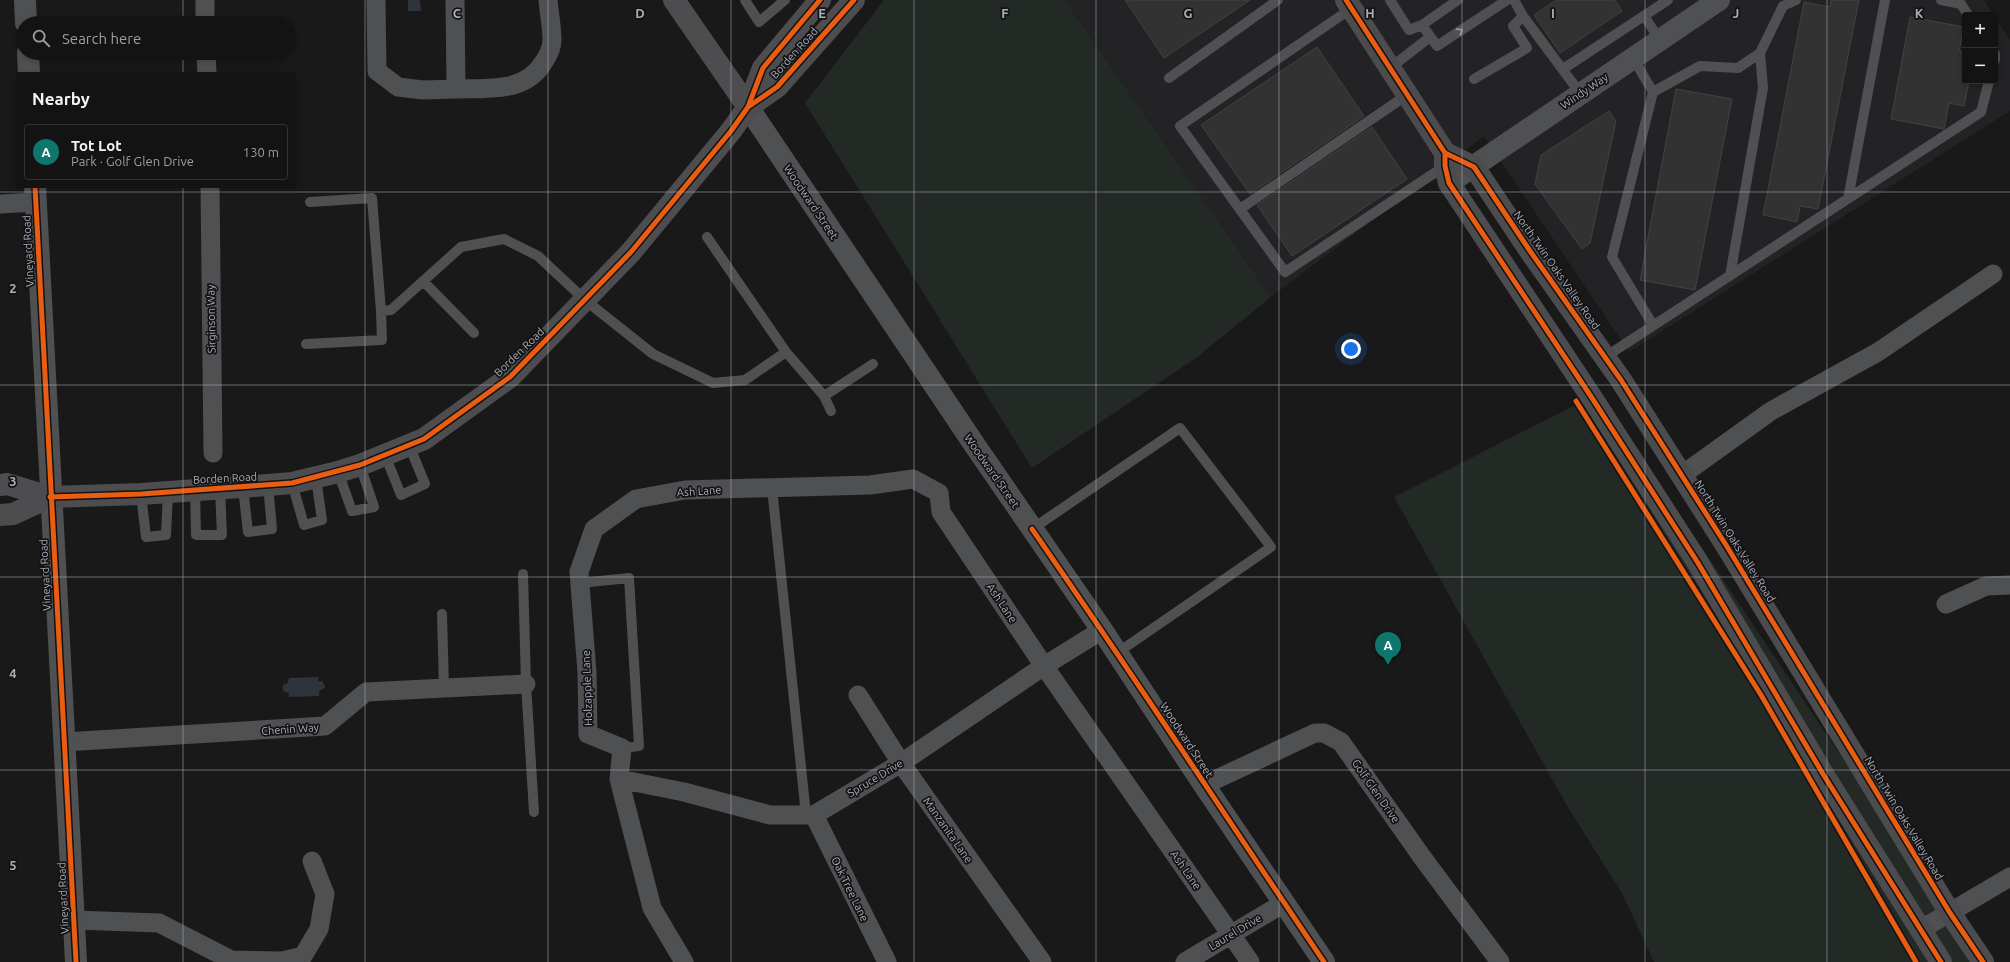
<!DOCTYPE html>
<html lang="en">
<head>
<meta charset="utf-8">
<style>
  body { margin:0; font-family:Ubuntu,sans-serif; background:#1c1c1c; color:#f1f3f6 }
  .controls { position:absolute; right:12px; top:12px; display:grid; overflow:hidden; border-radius:4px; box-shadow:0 2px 6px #0003 }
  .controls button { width:36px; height:36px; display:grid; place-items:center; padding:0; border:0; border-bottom:1px solid #323233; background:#131313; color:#f1f3f6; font:20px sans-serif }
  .you { position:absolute; left:1351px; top:349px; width:14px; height:14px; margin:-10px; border:3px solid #fff; border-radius:50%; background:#1a73e8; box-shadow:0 0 0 6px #1a73e833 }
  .badge { display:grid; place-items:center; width:26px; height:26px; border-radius:50%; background:#0f766e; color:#fff; font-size:13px; font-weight:700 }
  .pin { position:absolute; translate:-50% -33px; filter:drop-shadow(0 1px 2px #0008) }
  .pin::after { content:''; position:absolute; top:21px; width:14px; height:12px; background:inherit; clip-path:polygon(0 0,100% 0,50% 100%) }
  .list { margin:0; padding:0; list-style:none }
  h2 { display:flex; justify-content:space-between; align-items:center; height:52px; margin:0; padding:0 16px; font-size:17px }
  h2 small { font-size:13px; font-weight:400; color:#9d9ea0 }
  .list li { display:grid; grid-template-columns:26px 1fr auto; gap:12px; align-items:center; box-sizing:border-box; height:56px; margin:0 8px 8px; padding:0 8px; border:1px solid #323233; border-radius:4px }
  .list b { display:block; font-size:15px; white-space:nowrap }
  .list p { margin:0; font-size:13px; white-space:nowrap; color:#9d9ea0 }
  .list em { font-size:13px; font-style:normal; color:#9d9ea0 }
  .icon { flex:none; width:22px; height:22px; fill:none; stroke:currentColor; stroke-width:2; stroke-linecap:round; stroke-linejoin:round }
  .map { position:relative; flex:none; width:2010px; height:962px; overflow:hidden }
  .search { position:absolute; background:#131313; box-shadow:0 2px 6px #0003; left:16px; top:16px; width:280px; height:44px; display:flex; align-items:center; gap:10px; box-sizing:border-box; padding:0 14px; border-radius:22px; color:#9d9ea0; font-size:15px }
  .panel { position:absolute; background:#131313; box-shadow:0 2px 6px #0003; left:16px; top:72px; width:280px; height:116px; border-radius:4px }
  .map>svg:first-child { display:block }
</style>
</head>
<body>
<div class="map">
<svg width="2010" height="962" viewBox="0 0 2010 962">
  <rect width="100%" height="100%" fill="#191919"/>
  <path fill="#232325" d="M1065,0h919l10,15h-29v66h30v-64l15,23v71l-381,241 -145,-216 -213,161z"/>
  <path fill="#232924" d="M884,0h181l206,297 -75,61 -164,110 -227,-365z
    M1599,393l379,569h-324l-32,-69 -55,-87 -173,-309z"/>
  <path fill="#2f343c" d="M408,0h12l1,11h-13z
    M319,677l-1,4h4l3,5v2l-6,3v5l-30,1v-4l-6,-2v-6l5,-2 1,-5z"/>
  <path fill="#323233" stroke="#414245" d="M1125,0h125l-86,58z
    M1556,0h59l7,11 -62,42 -26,-38z
    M1831,0h28l-41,209 -18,-3 -3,16 -34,-7 41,-213 26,5z
    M1910,17l54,10 -5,24 6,1v29h4l-5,25 -15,-3 -5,26 -53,-10z
    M1317,47l47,69 -114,78 -49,-69z
    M1676,89l56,10 -37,191 -55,-10z
    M1609,111l7,10 -26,122 -8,6 -47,-65 6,-29z
    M1372,127l35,52 -115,77 -35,-51z"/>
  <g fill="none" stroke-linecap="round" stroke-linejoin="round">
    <path stroke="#4f5052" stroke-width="10" d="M745,0l14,22 26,-22
      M1390,0l19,30 13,-5
      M1458,0l-36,25 15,21 70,-46
      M1941,0l20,4 7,11
      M1352,8l-172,118 105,146 160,-106
      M1523,16l57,77
      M1644,16l16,24
      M1995,54v6
      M1633,58l20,34 -41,165 41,68
      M1390,68l40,-31
      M1563,69l105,-69
      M1169,78l109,-78
      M1474,79l53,-31 -14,-22 10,-10 -9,-16
      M1653,92l47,-26 38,2 22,-15 23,-47 13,-6
      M1848,199l37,-199
      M310,202l62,-4 9,113
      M1240,209l167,-114
      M707,237l79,115
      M1730,276l33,-188 -3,-35
      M423,281l51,52
      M306,344l76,-4 -1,-29 10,-1 70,-63 43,-8 34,17 47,44 68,54 60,29 32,-3 41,-28 38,44 7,15
      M1605,357l376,-245 8,-31
      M824,396l49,-32
      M385,455l16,40 24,-11 -16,-39
      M338,472l14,39 22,-4 -14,-42
      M292,483l12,42 18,-5 -6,-42
      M243,488l5,44 24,-3 -4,-44
      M772,488l34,327
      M195,490l1,45h26l-2,-46
      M141,494l5,43 20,-2 2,-43
      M1032,529l148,-101 91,119 -154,106
      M523,574l3,110 8,128
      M580,583l49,-5 10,168 -17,2
      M442,614l2,74"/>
    <path stroke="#4f5052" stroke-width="19" d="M205,0v23
      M376,0l1,71 21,16 25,3 33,-1 -1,-89
      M206,53l1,21
      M456,89c31,-1 69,4 87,-26 5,-7 9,-14 9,-23 0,-13 -3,-27 -4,-40
      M210,186l3,267
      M0,204l35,-2
      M1682,475l89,-64 107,-59 115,-78
      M1946,604l40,-18 24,-1
      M858,695l43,68 141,199
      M64,742l261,-16 41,-34 160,-8
      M619,779l65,13 86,23h44l87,-52 143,-97 58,-36
      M1204,785l111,-52h9l17,9 81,115 78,105
      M814,815l73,147
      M74,920l85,3 72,37 51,1 21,-5 16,-27 6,-35 -13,-33
      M1920,930l90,-53
      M684,962l-32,-54 -33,-129 3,-31 -34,-14 -1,-62 -8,-100 15,-43 42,-30 49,-9 185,-5 43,-6 26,14 2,19 103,154 206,296
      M1185,962l99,-59"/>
    <path stroke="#4f5052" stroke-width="22" d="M25,0l1,23
      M28,53l1,21
      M748,107l228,340 126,183 102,155 120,177
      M1449,183l270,-183
      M35,186l41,776"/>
    <path stroke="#4d4d50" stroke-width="22" d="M674,0l74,107
      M748,107l15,-39 57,-68
      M0,485l7,-1 43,13 91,-3 127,-9 24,-2 46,-11 22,-7 64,-26 86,-62 121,-125 100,-121 17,-24 29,-20 77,-87
      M0,515l13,-1 37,-17"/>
    <path stroke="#4c4c4f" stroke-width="22" d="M1346,0l99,153 29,14 56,84 91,129 105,165 224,368 33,49
      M1445,153v13l4,17 143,215 106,165 125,211 118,188"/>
    <g stroke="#131315" stroke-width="8">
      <path id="cycleway" d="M1346,0l99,153 29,14 56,84 91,129 105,165 224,368 33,49
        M748,107l15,-39 57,-68
        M1445,153v13l4,17 143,215 106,165 125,211 118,188
        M35,186l41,776
        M1576,401l185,294 155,267
        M50,497l91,-3 151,-11 68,-18 64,-26 86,-62 121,-125 100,-121 17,-24 29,-20 77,-87
        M1032,529c99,143 195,289 292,433"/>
    </g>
    <use href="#cycleway" stroke="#e95d12" stroke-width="5"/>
  </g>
  <defs><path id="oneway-chevron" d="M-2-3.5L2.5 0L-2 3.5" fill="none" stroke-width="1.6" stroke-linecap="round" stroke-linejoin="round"/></defs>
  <use stroke="#94969e" href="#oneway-chevron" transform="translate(1460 31) rotate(-33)"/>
  <path fill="none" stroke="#abaeb8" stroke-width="1" stroke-opacity="0.55" d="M183,0v23M365,0v962M548,0v962M731,0v962M914,0v962M1096,0v962M1279,0v962M1462,0v962M1645,0v962M1827,0v962M183,53v21M183,186v776M0,192h2010M0,385h2010M0,577h2010M0,770h2010"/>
  <g text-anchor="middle" stroke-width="3.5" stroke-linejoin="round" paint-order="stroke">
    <g font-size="11" fill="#abaeb8" stroke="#131315">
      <text transform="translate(794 53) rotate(-48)" y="4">Borden Road</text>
      <text transform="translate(1584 91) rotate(-34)" y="4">Windy Way</text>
      <text transform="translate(811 202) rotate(56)" y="4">Woodward Street</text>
      <text transform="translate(28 251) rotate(-93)" y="4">Vineyard Road</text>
      <text transform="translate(1557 270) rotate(55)" y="4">North Twin Oaks Valley Road</text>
      <text transform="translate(211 319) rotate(-91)" y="4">Sirginson Way</text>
      <text transform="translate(519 352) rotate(-44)" y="4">Borden Road</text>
      <text transform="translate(992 471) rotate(55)" y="4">Woodward Street</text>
      <text transform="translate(225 478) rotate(-3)" y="4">Borden Road</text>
      <text transform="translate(699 491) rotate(-4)" y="4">Ash Lane</text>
      <text transform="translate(1735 541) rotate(58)" y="4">North Twin Oaks Valley Road</text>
      <text transform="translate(45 575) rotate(-93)" y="4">Vineyard Road</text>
      <text transform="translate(1002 603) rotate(56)" y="4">Ash Lane</text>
      <text transform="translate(587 688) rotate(-92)" y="4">Holzapple Lane</text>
      <text transform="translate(290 729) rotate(-4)" y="4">Chenin Way</text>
      <text transform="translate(1187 740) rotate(57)" y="4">Woodward Street</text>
      <text transform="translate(875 778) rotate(-31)" y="4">Spruce Drive</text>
      <text transform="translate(1376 791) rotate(55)" y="4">Golf Glen Drive</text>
      <text transform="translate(1904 818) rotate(59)" y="4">North Twin Oaks Valley Road</text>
      <text transform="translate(948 830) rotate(55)" y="4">Manzanita Lane</text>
      <text transform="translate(1186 870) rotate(55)" y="4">Ash Lane</text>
      <text transform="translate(850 889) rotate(64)" y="4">Oak Tree Lane</text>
      <text transform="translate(63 898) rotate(-93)" y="4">Vineyard Road</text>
      <text transform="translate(1235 932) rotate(-31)" y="4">Laurel Drive</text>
    </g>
  </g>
  <g font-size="13" text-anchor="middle" font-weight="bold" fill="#abaeb8" stroke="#131315" stroke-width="3.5" stroke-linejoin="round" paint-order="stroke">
    <text x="457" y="18">C</text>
    <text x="640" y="18">D</text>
    <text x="822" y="18">E</text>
    <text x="1005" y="18">F</text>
    <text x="1188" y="18">G</text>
    <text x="1370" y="18">H</text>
    <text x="1553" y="18">I</text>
    <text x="1736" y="18">J</text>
    <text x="1919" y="18">K</text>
    <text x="13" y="293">2</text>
    <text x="13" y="486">3</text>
    <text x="13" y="678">4</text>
    <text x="13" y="870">5</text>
  </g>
</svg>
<div class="controls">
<button>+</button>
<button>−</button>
</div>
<div class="you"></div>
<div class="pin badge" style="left:1388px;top:665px">A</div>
<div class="search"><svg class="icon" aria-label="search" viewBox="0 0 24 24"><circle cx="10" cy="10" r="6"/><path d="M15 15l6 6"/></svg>Search here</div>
<section class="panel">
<h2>Nearby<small></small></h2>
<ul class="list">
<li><span class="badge">A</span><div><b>Tot Lot</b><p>Park · Golf Glen Drive</p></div><em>130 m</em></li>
</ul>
</section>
</div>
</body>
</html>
